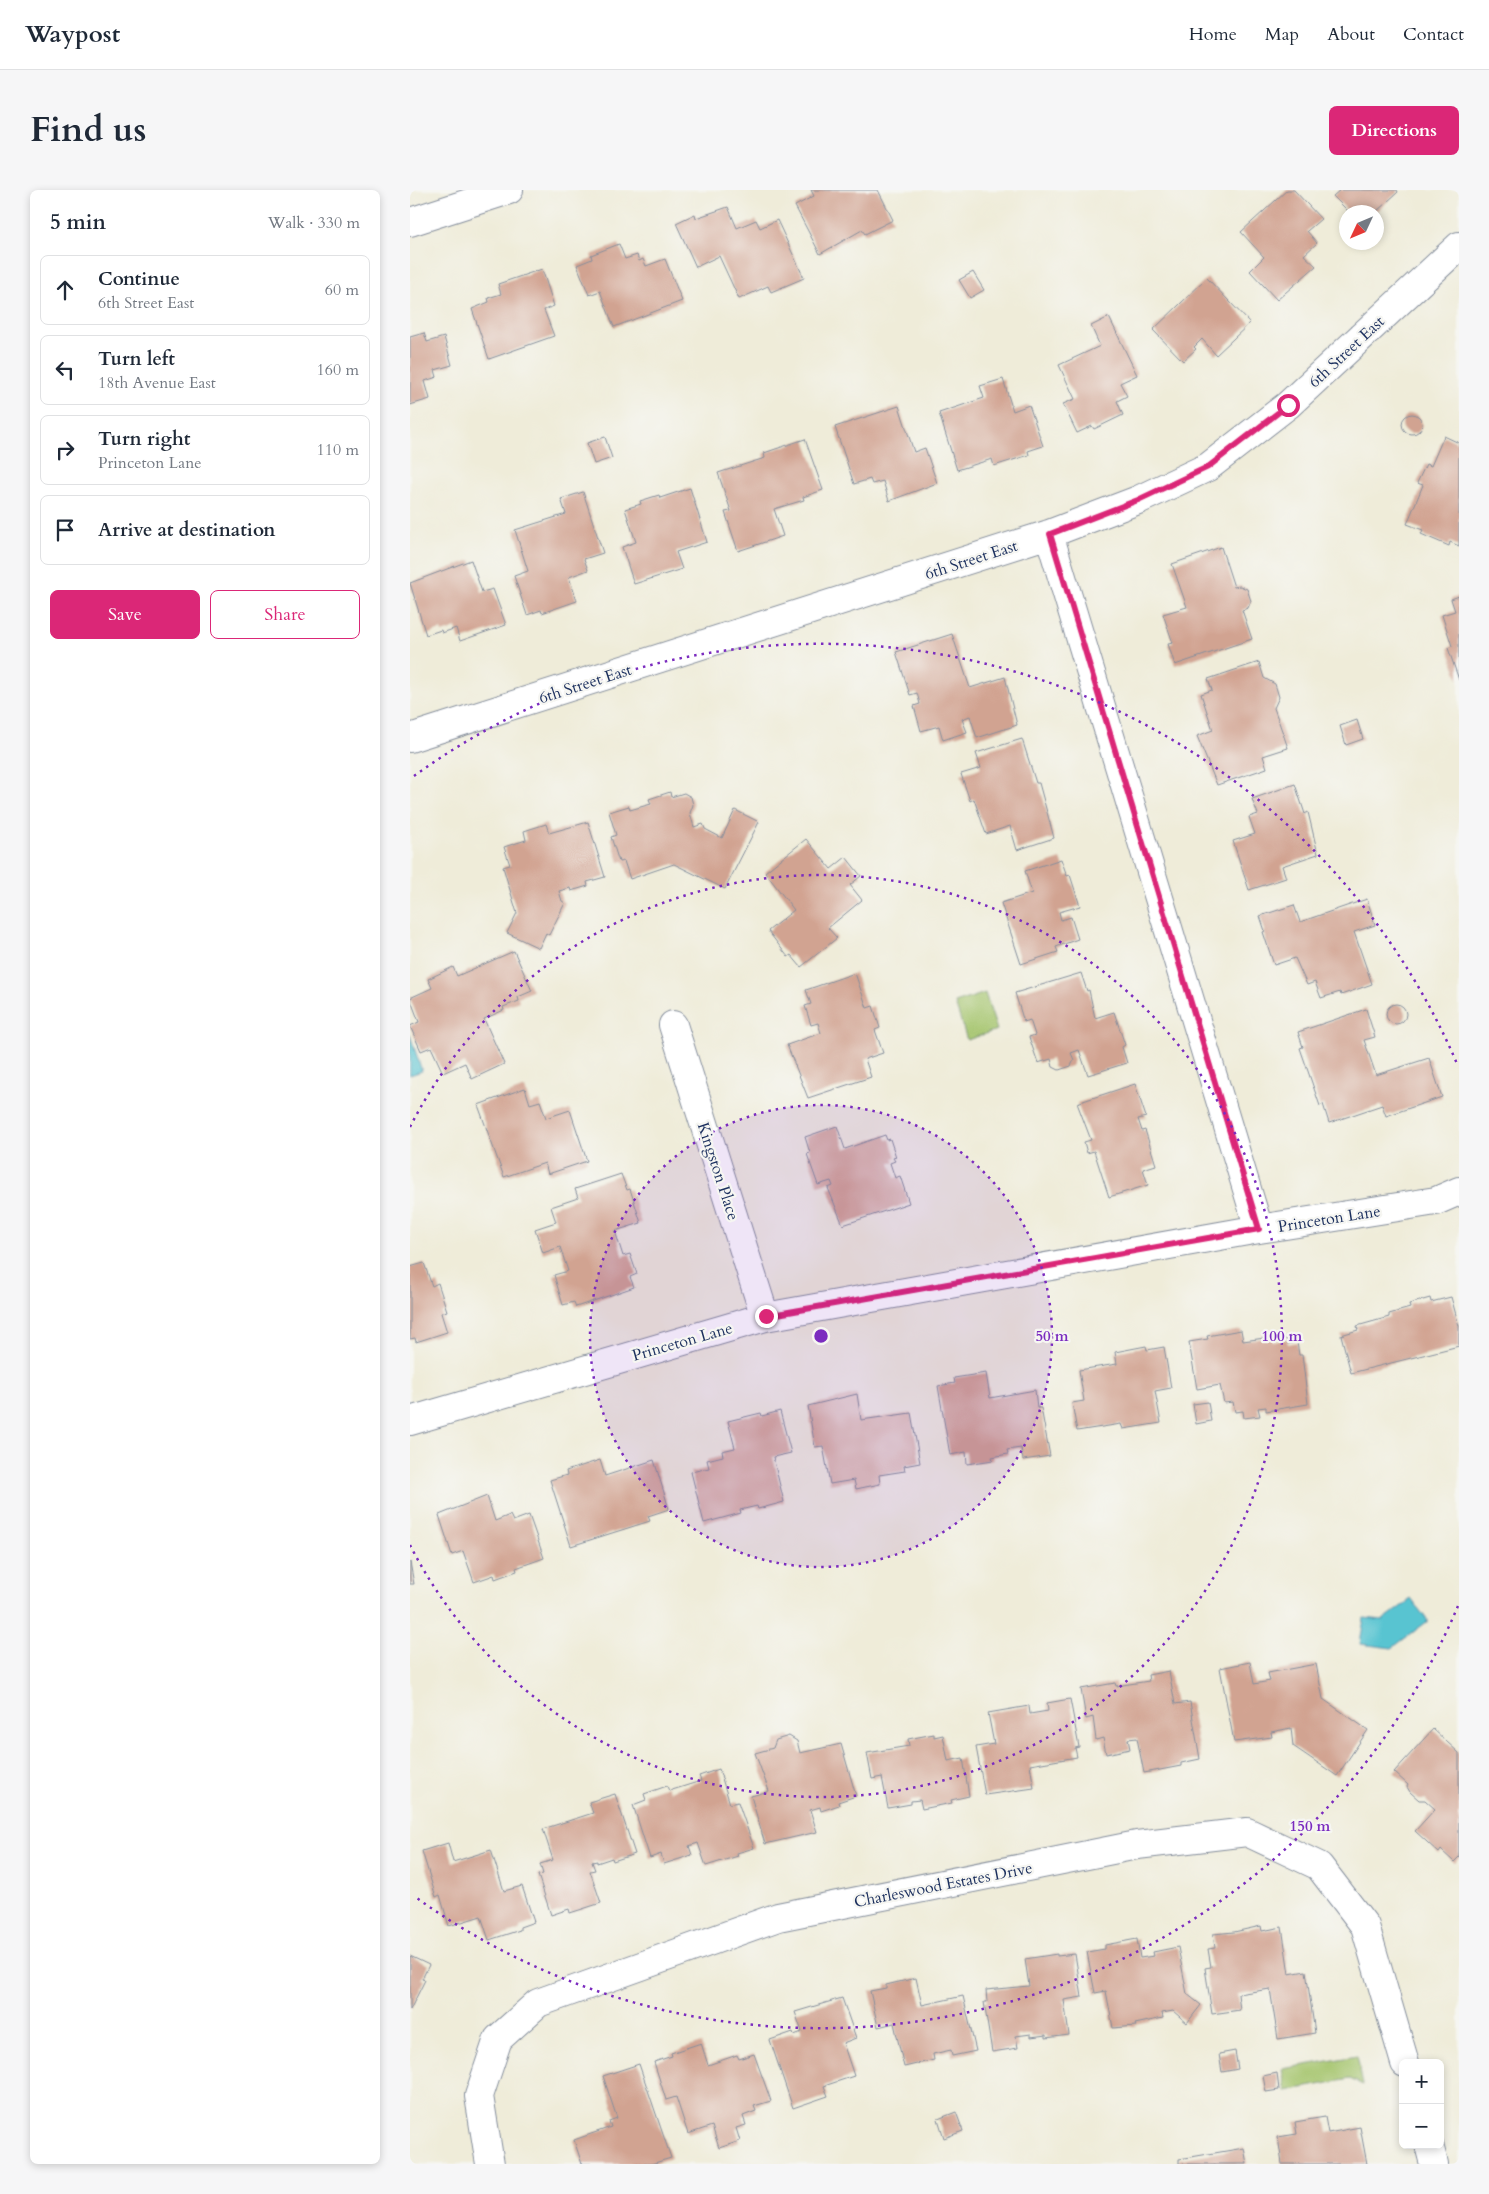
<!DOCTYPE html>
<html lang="en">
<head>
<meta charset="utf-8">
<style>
  body { margin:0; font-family:Cardo,serif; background:#f6f6f7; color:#1f2937 }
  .controls { position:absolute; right:15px; bottom:15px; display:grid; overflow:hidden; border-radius:8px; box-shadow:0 2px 8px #0003 }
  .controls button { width:45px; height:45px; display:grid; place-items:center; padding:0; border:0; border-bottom:1px solid #e0e1e3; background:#fff; color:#1f2937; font:25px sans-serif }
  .compass { position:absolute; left:929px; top:15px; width:45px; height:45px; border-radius:50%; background:#fff; box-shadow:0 2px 8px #0003; rotate:226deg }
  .stop { position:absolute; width:15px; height:15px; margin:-11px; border:4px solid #db2777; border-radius:50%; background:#fff }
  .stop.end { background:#db2777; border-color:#fff; box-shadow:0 1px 5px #0008 }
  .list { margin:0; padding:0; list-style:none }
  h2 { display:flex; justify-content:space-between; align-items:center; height:65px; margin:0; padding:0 20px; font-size:21px }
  h2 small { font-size:16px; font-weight:400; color:#747a83 }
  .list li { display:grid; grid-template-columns:32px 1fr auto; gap:15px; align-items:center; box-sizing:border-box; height:70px; margin:0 10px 10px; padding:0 10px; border:1px solid #e0e1e3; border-radius:8px }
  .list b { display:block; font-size:19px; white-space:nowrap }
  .list p { margin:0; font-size:16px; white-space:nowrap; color:#747a83 }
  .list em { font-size:16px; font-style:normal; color:#747a83 }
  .actions { display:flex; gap:10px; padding:15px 20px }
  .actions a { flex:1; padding:11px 0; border:1px solid #db2777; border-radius:8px; text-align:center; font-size:18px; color:#db2777 }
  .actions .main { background:#db2777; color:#fff }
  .icon { flex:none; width:28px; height:28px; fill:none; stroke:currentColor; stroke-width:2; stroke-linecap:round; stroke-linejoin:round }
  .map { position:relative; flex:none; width:1049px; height:1974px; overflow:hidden; border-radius:8px }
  header { display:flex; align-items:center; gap:30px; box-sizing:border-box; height:70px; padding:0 25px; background:#fff; border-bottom:1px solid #e0e1e3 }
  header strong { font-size:24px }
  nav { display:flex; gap:28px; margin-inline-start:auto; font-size:18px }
  .intro { display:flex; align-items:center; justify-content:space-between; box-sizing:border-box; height:120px; padding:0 30px }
  h1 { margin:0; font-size:35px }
  .button { padding:12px 22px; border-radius:8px; background:#db2777; color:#fff; font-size:18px; font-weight:700 }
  main { display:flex; gap:30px; padding:0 30px }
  aside { flex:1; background:#fff; border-radius:8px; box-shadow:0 2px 8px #0003 }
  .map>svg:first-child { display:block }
</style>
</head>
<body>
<header>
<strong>Waypost</strong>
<nav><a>Home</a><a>Map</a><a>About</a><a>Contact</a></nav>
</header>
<div class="intro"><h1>Find us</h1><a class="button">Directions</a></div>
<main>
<aside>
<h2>5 min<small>Walk · 330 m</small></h2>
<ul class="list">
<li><svg class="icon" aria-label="ahead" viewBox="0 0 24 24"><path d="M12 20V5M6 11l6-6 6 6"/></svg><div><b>Continue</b><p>6th Street East</p></div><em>60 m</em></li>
<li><svg class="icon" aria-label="left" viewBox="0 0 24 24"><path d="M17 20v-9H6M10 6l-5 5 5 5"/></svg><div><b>Turn left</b><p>18th Avenue East</p></div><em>160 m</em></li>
<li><svg class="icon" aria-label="right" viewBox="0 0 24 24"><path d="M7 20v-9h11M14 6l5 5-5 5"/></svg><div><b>Turn right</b><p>Princeton Lane</p></div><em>110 m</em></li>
<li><svg class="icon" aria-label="arrive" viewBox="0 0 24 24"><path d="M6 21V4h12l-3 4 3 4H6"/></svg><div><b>Arrive at destination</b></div></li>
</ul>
<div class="actions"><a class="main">Save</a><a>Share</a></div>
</aside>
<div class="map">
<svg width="1049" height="1974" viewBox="0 0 1049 1974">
  <rect width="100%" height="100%" fill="#f6f6f2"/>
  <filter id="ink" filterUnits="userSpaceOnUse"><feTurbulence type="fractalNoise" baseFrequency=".02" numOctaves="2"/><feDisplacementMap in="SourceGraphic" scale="10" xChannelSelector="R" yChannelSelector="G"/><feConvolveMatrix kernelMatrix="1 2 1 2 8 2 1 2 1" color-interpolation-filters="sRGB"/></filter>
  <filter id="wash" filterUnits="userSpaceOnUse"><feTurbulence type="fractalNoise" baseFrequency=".0096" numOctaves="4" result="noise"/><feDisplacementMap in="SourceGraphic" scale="20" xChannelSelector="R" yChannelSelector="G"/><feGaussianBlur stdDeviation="1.12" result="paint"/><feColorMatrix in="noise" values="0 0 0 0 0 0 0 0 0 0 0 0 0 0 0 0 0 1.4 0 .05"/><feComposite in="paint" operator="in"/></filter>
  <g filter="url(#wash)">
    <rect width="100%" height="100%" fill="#efecd9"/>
    <path fill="#a4c46c" stroke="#607a65" d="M575,803l12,37 -30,10 -12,-37z
      M947,1866l6,29 -13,-6 -64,12 -4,-22z"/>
    <path fill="#58c4d1" stroke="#3a7a98" d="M0,845l12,36 -12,4z
      M1001,1409l17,22 -36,27 -32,-4 4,-26 19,2z"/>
    <g id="blocks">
      <path fill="#d1a391" d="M401,0h67l15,30 -28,14 -3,-4 -42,24 -25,-48 19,-10z
        M877,0h7l27,29 -14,12 10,12 -13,12 12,11 -39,34 -27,-29 14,-14 -23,-25z
        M930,0h57l1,2 -22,20h-27l-16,-16z
        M318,17l9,21 19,-8 4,8 17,-8 27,58 -33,14 -3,-6 -29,13 -20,-43 -23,11 -20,-44 19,-9 1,4z
        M209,54l6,15 12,-4 2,6 4,-2 3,7 19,-7 17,42 -68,26 -14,-36 -11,4 -12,-30 15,-6 -1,-4z
        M132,79l12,37 -10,4 10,26 -65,23 -17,-50 17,-7 -1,-4 13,-4 -3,-10z
        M563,82l11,18 -14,8 -11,-18z
        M797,88l43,45 -34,32 -14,-16 -8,8 2,2 -13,12 -30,-31z
        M699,127l28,58 -17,8 7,13 -10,5 6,14 -29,14 -2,-3 -15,7 -14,-29 12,-5 -16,-34 41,-19 -9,-20z
        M14,143l3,9 17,-5 8,28 -17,5 2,7 -12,4 5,18 -20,6v-68z
        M593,189l10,32 16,-6 14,41 -15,5 1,4 -35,11 -2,-7 -35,11 -18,-57 45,-15 -4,-12z
        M489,216l15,46 11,-4 12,35 -48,18 -6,-20 -11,3 -2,-5 -16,5 -19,-57z
        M992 234a10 10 0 1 1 20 0a10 10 0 1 1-20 0Z
        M1034,246l15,7v103l-9,-4 -1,4 -28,-12 2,-4 -16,-6 16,-39 -6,-2 9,-19 5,2z
        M195,247l7,21 -18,6 -7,-21z
        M395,249l18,51 -20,7 1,3 -30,9 9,27 -45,15 -13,-39 6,-1 -13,-38 47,-15 -1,-5z
        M280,298l17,54 -31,10 6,17 -48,15 -12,-37 14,-5 -11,-33 16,-5 -1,-3 19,-6 1,3z
        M173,302l20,61 -19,6 4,11 -19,7 8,24 -35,12 -1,-3 -14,5 -13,-39 14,-5 -13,-41 51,-16 -5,-15z
        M811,357l13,40 6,-1 7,3 4,12 -3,7 -6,2 10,29 -77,26 -7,-21 5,-1 -10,-29 24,-7 -15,-43z
        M61,370l11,32 11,-3 13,36 -46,16 -4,-13 -14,5 -1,-3 -15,5 -16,-52z
        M1049,406v84l-11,-32 4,-2 -10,-31 13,-4 -4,-12z
        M542,444l18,54 35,-11 12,48 -40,13 -7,-22 -8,3 5,13 -24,8 -4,-14 -18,5 -7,-25 6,-2 -3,-11 -7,2 -14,-43z
        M849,472l5,16 11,6 4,13 -5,11 14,40 -25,8 4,12 -50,17 -20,-49 16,-6 -12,-36 11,-4 -4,-11z
        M947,530l6,19 -17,6 -6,-19z
        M612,549l14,44h3l15,55 -37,12 -7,-24 -24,8 -12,-35 -4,2 -9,-27 20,-6 -5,-15z
        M885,594l10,30 3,-2 10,42 -36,12 4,12 -37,12 -16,-49 22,-7 -6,-17 9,-3 -6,-15z
        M260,602l1,5 13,-4 7,4 2,8 -3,8 4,14 9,-3 2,5 17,9 13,-28 24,12 -34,67 -51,-25 -44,15 -6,-18 -5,1 -8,-25 5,-2 -7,-23 20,-6 1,4 21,-6 -2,-5z
        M178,632l17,55 -18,5 1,4 -17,5 -1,-3 -11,3 3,10 3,2 -16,32 -3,-2 -7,15 -32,-15 10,-20 -14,-46 7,-2 -6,-18 22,-7 -2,-9 22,-7 3,9z
        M396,649l25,30 15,-12 15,19 -11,9 12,15 -34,28 9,10 -36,29 -10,-12 -3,2 -20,-26 26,-21 -29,-38z
        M651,669l6,17 3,-1 10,31 -21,6 2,8 10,-3 7,22 -22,8 2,5 -37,12 -20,-61 31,-10 -7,-22z
        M957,709l8,26 -21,7 18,52 -31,11 -1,-3 -19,6 -6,-16 -8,3 -12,-27 -21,7 -11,-33 2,-1 -5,-15 34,-11 6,17z
        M104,761l18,40 -14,6 1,4 -16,6 1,3 -20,9 20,45 -32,15 -7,-16 -22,10 -12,-26 -10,4 -11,-25 9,-4 -9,-24 22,-10 -4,-9 25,-12 4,9z
        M445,783l12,35 6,-2 7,22 -5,2 8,23 -18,6 6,18 -63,21 -21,-53 34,-12 -3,-10 -7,2 -6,-19 6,-2 -5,-14z
        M671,783l6,18 2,-1 6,28 19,-6 11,33 -3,2 5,16 -39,12 -9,-25 -8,3 3,7 -3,6 -12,4 -6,-3 -2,-8 -13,4 -9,-26 6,-2 -5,-15 -6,2 -9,-29z
        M976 824a10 10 0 1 1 20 0a10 10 0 1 1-20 0Z
        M956,819l9,28 -11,3 12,35 53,-17 13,39 -56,19 -4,-11 -53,18 -6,-19 -3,2 -20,-58 3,-1 -5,-15z
        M725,894l11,33 -8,2 4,12 3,-1 11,35 -13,4 5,16 -39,12 -15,-46 -7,2 -3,-11 7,-2 -14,-37z
        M115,898l5,16 10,-3 6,17 24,-8 17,51 -39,13 -3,-11 -41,14 -26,-72z
        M427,936l8,23 40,-14 2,5 3,-1 6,18 -3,1 2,3 -5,2 5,15 5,-2 9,27 -66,22 -15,-37 5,-2 -2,-5 -13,4 -11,-31 3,-1 -5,-16z
        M211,984l6,16 3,-1 11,34 -26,8 8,25 7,-2 7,20 -7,3 4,10 -58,20 -2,-5 -11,3 -9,-30 14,-4 -8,-24 -17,6 -8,-24 21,-7 -5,-15 27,-9 -3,-9z
        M14,1073l8,23 6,-3 9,28 -6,2 6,19 -31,10 -1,-4 -5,1v-72z
        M1041,1107l8,29v20l-108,27 -10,-38 17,-5 -1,-4 32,-9v-3l21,-6 -1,-4 21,-6 1,4z
        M831,1140l2,11 29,-4 1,5 14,-3 1,5 9,-2 2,13h3l6,49 -42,7v-4l-8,1 2,8 -16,2 -1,-7 -8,1 -2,-10 -9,1 -4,-18 -23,4 -8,-47 19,-3 -1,-3z
        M736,1156l1,4 17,-3 7,41 -16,3 6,32 -38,6 -2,-5 -44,7 -5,-28 12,-2 -5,-31 38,-6 -2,-12z
        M576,1183l4,25 45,-8 2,18h4l9,48 -27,4 -2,-12 -14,2 1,4 -16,3 1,3 -26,4 -1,-12 -16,3 -12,-69 17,-3 -1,-5z
        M447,1204l4,26 50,-7 9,50 -16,3 1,5 -26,4 1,9 -24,5 -2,-9 -24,4 -7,-38 -8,1 -7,-41z
        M798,1212l3,19 -15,3 -3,-20z
        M370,1221l11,42 -18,4 11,45 -26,7 -1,-3 -17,4 1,3 -37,10 -13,-51 18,-4 -2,-8 16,-4 -1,-5 13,-3 -7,-27 33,-8 1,3z
        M190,1270l5,16 49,-16 15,49 -21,7 2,5 -79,25 -21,-66 17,-5 -1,-4z
        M77,1306l8,25 15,-6 3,6 16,-6 15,43 -28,10 1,3 -22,8 -1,-4 -20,7 -11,-31 -11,4 -13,-40z
        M0,1372l4,22h-4z
        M840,1472l4,22 16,-3 -2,-8 48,-9 7,35 45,31 -31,46 -44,-30 -2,-18 -20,4 1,5 -38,5 -14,-74z
        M759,1481l6,33 15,-2 10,57 -19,4v3l-37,7 -7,-35 -9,1 2,10 -24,5 -3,-16 -7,2 -3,-23 -7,2 -5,-30 34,-6 1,3 33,-5 -1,-6z
        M660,1509l9,48 -4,1 2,9 -47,8 4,23 -49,7 -9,-48 18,-3 -6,-31 41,-7 1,8 18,-3 -1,-8z
        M1023,1539l26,24v104l-5,5 -13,-12 -2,3 -24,-22 20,-22 -10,-9h-6l-9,-8 -3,-5 1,-2 -14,-13z
        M524,1544v3l9,-2 5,26 15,-3 6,38 -18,4 1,3 -30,6 -2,-9 -9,1v3l-23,4 -6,-31 -10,2 -5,-26 42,-7 -1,-7z
        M379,1546l8,5 3,12 41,-9 15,52 -18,6 1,3 -18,6 -1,-4 -10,3 7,22 -52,12 -14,-48 18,-5 -14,-38 18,-5 3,-8z
        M309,1579l11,35 8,-2 16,46 -17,5 1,3 -32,10 -8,-23 -9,3 3,9 -28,9 -3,-10 -11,4 -17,-53 13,-5 -2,-6 23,-8 2,5 32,-10 -2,-5z
        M205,1604l20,60 -22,7 -1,-3 -15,5v-2l-5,1 3,8 -5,1 11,32 -31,10 -1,-4 -18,6 -13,-40 5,-1 -3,-10 13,-4 -10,-31 50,-16 -4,-11z
        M38,1653l5,19 38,-12 13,41 18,-5 12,36 -14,5v3l-31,10 -8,-24 -32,10 -9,-31 -4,2 -14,-46z
        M851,1736l1,5 20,-4 7,47 17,-3 9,62 -37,6 -8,-50 -32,5 2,16 -28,4 -7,-46 6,-1 -3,-18 7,-1 -2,-14 21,-2z
        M727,1749l3,19 14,-2 -1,-4 25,-5 9,47 14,11 -14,18 -14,-12 -11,2 1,5 -28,6 1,2 -23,2 -7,-37 -11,2 -8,-41 18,-3v-4z
        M647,1764v2l18,-2 7,43 -18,3 5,35 -23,3v-3l-15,2v-3l-15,2 2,12 -26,4 -8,-50h3l-1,-12 43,-4 -4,-27z
        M0,1766l19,9 -7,14 3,1 -15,30z
        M506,1788l6,27 41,-9 13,55 -24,5 -1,-6 -18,4 1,6 -30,7 -10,-44 -16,4 -8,-36 16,-3v-3z
        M432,1808l14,40 -13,5 11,33 -30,10 4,10 -35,12 -23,-68 23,-8 1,3 8,-3 -7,-20z
        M291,1853l7,22 29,-10 2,4 15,-5 17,47 -17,5 2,5 -13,5 3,9 -10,3 4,13 -21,7 -7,-22 -24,8 -12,-37 -10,3 -12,-38 18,-6 -1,-3z
        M825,1861l3,18 -16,3 -3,-18z
        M229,1874l32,94 -20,6h-69l-8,-24 37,-13 -2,-6 8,-3 -14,-42z
        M867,1883l2,17 -13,2 -3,-16z
        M546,1922l7,19 -19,7 -6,-19z
        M915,1927l3,16 32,-6 7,37h-85l-4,-27 19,-3 -2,-12z
        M834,1958l3,16h-68v-5z"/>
    </g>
  </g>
  <g filter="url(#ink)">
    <use href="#blocks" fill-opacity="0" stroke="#858e9c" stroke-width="1"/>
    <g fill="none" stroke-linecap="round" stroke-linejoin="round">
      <g stroke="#858e9c" stroke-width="30">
        <path id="minor" d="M0,32l99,-32
          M639,344l210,695
          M0,548l639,-204 89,-34 70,-33 80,-62 171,-159
          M263,835l92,292
          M0,1231l355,-104 494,-88 177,-28 23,-10
          M1019,1955l5,19
          M80,1974l-11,-68 19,-57 40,-36 240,-86 359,-72 110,-13 72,34 46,60 40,137"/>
      </g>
      <use href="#minor" stroke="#fff" stroke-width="28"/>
    </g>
  </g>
  <g fill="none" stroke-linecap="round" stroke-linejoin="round" filter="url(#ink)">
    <path stroke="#db2777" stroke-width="6" d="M356,1126l493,-87 -209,-695 88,-34 70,-33 80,-62"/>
  </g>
  <circle cx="411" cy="1146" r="231" fill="#7b2cbf" fill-opacity=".12"/>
  <g fill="none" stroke="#7b2cbf" stroke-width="2.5" stroke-dasharray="2.5 5">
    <circle cx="411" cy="1146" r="231"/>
    <path d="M0 937A461 461 0 1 1 0 1355"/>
    <path d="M1048 1416A692 692 0 0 1 4 1706M4 586A692 692 0 0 1 1048 876"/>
  </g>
  <g text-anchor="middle" stroke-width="4.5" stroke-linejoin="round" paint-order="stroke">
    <g font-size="16" fill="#1b2f5e" stroke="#f6f6f2">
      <text transform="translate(936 161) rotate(-43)" y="6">6th Street East</text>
      <text transform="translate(561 369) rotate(-18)" y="6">6th Street East</text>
      <text transform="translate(175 493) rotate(-18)" y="6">6th Street East</text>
      <text transform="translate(309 981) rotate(72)" y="6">Kingston Place</text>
      <text transform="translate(919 1028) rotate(-9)" y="6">Princeton Lane</text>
      <text transform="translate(272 1151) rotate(-16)" y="6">Princeton Lane</text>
      <text transform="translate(533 1694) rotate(-11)" y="6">Charleswood Estates Drive</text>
    </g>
  </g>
  <circle cx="411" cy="1146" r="8" fill="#7b2cbf" stroke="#f6f6f2" stroke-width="2.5"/>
  <g font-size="15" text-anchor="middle" font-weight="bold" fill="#7b2cbf" stroke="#f6f6f2" stroke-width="4.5" stroke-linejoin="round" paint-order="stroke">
    <text x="642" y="1151">50 m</text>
    <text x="872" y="1151">100 m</text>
    <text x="900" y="1641">150 m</text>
  </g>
</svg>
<div class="controls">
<button>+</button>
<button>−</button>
</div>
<svg class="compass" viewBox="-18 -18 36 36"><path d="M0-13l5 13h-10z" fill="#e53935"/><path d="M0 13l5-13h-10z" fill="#747a83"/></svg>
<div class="stop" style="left:878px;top:215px"></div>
<div class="stop end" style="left:356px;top:1126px"></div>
</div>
</main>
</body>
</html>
